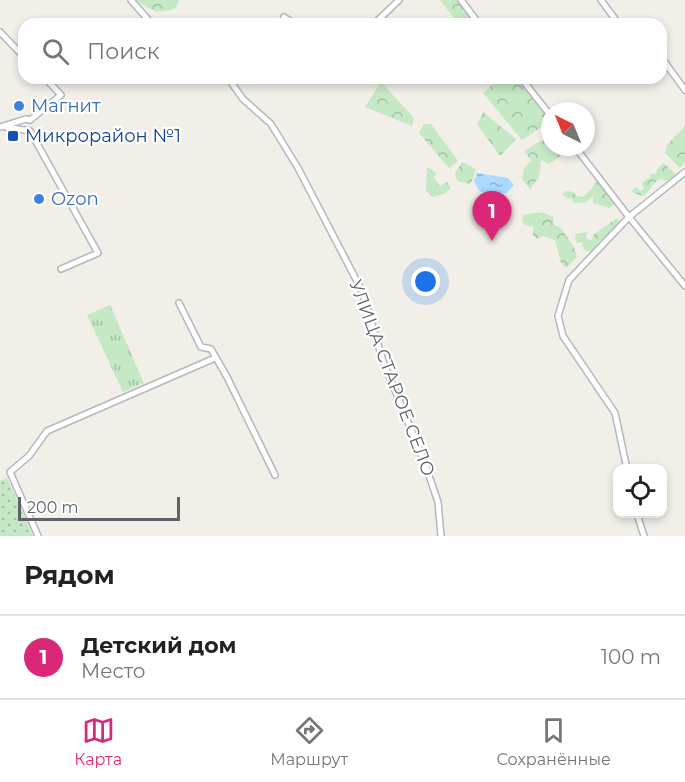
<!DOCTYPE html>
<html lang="ru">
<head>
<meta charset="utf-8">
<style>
  body { margin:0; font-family:Montserrat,sans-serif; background:#f6f6f6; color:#222 }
  .controls { position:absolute; right:18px; bottom:18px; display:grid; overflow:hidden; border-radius:12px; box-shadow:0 3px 9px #0003 }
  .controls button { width:54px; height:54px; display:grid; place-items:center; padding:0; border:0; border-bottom:2px solid #e0e0e0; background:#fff; color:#222; font:30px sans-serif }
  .compass { position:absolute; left:541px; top:102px; width:54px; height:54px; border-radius:50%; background:#fff; box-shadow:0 3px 9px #0003; rotate:317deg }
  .scale { position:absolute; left:18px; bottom:15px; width:162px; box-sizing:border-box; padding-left:6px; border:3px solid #5f6368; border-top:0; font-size:16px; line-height:21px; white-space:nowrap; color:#5f6368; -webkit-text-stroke:4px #fff; paint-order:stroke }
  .you { position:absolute; left:426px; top:282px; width:21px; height:21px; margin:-15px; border:4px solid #fff; border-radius:50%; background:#1a73e8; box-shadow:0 0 0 9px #1a73e833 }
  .badge { display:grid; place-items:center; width:39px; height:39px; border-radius:50%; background:#db2777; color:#fff; font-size:20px; font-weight:700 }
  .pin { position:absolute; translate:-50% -50px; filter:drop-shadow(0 2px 3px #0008) }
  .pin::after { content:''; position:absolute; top:32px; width:21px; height:18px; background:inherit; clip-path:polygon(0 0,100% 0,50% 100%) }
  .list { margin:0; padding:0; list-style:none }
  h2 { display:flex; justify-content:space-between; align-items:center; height:78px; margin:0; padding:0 24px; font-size:26px }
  h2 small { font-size:20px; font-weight:400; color:#767676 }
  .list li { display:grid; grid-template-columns:39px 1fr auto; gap:18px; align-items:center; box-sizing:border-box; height:84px; padding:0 24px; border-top:2px solid #e0e0e0 }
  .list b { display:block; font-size:22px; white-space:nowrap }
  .list p { margin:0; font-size:20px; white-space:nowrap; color:#767676 }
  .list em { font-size:20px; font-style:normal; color:#767676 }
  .icon { flex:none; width:33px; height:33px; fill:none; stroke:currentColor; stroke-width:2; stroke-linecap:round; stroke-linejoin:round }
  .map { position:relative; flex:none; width:685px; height:536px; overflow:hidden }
  .search { position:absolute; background:#fff; box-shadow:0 3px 9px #0003; left:18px; right:18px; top:18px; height:66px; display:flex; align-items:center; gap:15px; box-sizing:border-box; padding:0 21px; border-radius:18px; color:#767676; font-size:22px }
  .sheet { height:162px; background:#fff }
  nav { display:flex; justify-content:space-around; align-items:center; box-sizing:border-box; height:84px; border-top:2px solid #e0e0e0; background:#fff; font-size:16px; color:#767676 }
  nav a { display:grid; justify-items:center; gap:3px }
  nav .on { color:#db2777 }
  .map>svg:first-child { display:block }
</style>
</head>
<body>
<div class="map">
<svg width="685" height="536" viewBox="0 0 685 536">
  <defs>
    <pattern id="grass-tufts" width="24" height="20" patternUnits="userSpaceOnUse" patternTransform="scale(1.5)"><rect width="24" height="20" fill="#c5e8c5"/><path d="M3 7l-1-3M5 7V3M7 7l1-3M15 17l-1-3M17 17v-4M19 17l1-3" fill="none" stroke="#a3c0a4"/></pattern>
    <pattern id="forest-crowns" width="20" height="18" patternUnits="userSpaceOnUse" patternTransform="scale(1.5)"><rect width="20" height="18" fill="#c5e8c5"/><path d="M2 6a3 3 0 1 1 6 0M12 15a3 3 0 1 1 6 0" fill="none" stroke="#a3c0a4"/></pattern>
    <pattern id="park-dots" width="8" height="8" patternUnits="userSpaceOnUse" patternTransform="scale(1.5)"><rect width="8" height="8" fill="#c5e8c5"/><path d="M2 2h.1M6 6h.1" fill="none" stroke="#a3c0a4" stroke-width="1.8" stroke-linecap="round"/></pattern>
    <pattern id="water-ripples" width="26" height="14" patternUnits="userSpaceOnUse" patternTransform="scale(1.5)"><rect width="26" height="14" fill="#aadaff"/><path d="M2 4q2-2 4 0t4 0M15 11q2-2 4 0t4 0" fill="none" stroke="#8eb4d2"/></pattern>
  </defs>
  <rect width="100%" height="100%" fill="#f1efe8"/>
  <path fill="url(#grass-tufts)" d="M110,305l34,78 -21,9 -36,-77z"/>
  <path fill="url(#forest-crowns)" d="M136,0h43l-3,8c-19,7 -24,3 -40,-8z
    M440,0h17l18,24h-16z
    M500,78h17l33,43 -28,19 -39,-47z
    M381,82l33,36 -2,8 -47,-19z
    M483,112l33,27 -16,17 -23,-32z
    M424,124h7l27,37 -9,7 -30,-35z
    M685,126v36l-5,6 -15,-15 2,-8z
    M550,135v12l11,1v8l-12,8 -8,-4 -2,17 -9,12 -8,-10 2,-10 7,-9 -7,-9z
    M462,162l14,7 -5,15 -14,-3 -2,-8z
    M664,163l12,12 -7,6 -9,-2c-10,6 -10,13 -17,17l-12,-4 4,-5 6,4 3,-3 -2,-4 3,-4 5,-2v-4h6l1,-5z
    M427,167l9,6 -2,5 6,8 7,-4 4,6 -7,6 -11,3 -7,-7z
    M595,182l5,2 16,18 -6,6 -17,-5v-7l-7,6 -11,1 -3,-2 1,-4 -3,2 -8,-4 4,-4 8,1 2,4 7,1 10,-10z
    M542,212l11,5 1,8 6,2c7,11 15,17 17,30l-11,11 -5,-5 -6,-23 -12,-4 -6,3 -4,-4v-8l-8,-2 -3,-4 1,-6z
    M617,218l3,4 -10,9v3l-13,9v4l-4,4h-7l-4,-5 1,-4 -6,1 -2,-4 1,-5 11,-2 -1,7 6,1 1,-5z"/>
  <path fill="url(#park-dots)" d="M7,478l26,58h-33v-55z"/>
  <path fill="url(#water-ripples)" d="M477,173l31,5 6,7 -7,8 -21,1 -7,-3 -5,-10z"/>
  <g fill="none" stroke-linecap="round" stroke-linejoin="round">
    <g stroke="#b5b8bc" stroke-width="8">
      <path id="minor" d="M131,0l21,24
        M461,0l18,24
        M601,0l17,23
        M284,17l11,7
        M374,24l25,-24
        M0,32l24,25
        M661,57l24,33
        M228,78l15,21 28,25 27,44 64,123 21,70 41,100 14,41 3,34
        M521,78l29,37
        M30,120l31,-25 -16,-17
        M0,127l26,-8 4,1
        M5,127l25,4
        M30,131l68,122 -37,16
        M575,147l54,70 56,69
        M179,303l22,44 10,2 16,28 48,98
        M627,469l-12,-56 -52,-77 -5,-20 11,-36 60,-63 56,-45
        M637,514l7,22
        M38,536l-28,-64 19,-16 18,-25 168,-73"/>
    </g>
    <use href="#minor" stroke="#fff" stroke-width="5"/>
  </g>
  <g fill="#3f7fe0" stroke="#fff" stroke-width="2">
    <circle cx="19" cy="106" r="6"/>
    <circle cx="39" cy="199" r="6"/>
  </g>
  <rect fill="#1a4fb4" stroke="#fff" stroke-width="2" x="7" y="130" width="12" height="12" rx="3"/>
  <g text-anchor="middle" stroke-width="4.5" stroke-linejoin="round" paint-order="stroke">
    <g font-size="18" fill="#366cbe" stroke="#fff" text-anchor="start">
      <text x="31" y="112">Магнит</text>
      <text x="51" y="205">Ozon</text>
    </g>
    <g font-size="18" fill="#164399" stroke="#fff" text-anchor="start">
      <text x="25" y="142">Микрорайон №1</text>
    </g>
    <g font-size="18" fill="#5f6368" stroke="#fff">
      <text transform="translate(392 378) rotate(69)" y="6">УЛИЦА СТАРОЕ СЕЛО</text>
    </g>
  </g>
</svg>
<div class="controls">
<button><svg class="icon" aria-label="locate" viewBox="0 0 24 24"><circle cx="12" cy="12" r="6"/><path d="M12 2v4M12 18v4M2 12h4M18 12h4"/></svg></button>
</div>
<svg class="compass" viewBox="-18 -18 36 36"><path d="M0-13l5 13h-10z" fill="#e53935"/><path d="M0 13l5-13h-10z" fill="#767676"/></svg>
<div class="scale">200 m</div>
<div class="you"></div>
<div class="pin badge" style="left:492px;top:241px">1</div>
<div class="search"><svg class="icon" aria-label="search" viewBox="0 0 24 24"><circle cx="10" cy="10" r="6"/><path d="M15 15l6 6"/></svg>Поиск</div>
</div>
<section class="sheet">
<h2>Рядом<small></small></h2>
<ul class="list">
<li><span class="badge">1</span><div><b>Детский дом</b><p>Место</p></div><em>100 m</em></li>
</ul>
</section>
<nav>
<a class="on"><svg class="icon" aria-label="map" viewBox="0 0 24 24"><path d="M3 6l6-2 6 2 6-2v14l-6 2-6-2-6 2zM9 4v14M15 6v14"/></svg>Карта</a>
<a><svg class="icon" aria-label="directions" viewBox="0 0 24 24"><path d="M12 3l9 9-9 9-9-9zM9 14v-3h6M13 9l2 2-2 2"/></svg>Маршрут</a>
<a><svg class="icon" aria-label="saved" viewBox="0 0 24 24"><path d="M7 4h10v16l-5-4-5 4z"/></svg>Сохранённые</a>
</nav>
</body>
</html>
